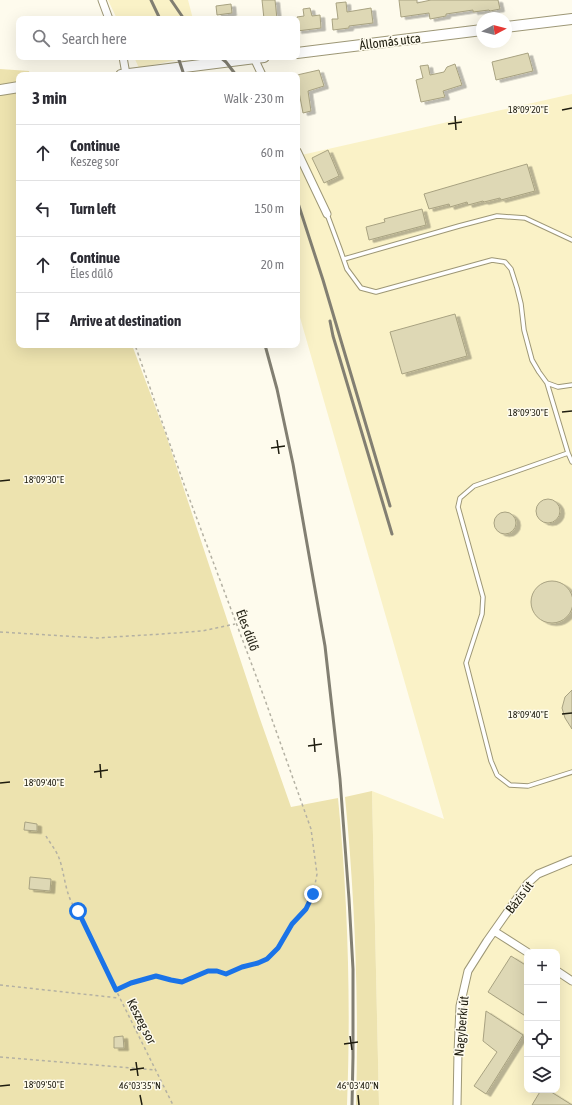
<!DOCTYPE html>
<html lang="en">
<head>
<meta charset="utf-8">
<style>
  body { margin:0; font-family:"Asap Condensed",sans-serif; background:#f2f2f3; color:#2b2b33 }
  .controls { position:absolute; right:12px; bottom:12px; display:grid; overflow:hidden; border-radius:8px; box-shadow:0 4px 16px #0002 }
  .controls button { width:36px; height:36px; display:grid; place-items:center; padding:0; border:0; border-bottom:1px solid #e1e1e2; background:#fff; color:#2b2b33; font:20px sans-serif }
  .compass { position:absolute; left:476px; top:12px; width:36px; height:36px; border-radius:50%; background:#fff; box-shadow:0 4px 16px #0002; rotate:83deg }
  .stop { position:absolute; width:12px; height:12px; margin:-9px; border:3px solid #1a73e8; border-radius:50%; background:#fff }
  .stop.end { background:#1a73e8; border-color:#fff; box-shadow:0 1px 4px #0008 }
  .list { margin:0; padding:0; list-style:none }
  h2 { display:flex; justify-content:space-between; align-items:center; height:52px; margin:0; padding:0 16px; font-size:17px }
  h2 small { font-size:13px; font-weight:400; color:#7c7c81 }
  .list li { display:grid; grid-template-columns:26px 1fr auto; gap:12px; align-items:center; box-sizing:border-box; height:56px; padding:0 16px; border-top:1px solid #e1e1e2 }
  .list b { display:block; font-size:15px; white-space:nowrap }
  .list p { margin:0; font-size:13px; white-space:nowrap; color:#7c7c81 }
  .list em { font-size:13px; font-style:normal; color:#7c7c81 }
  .icon { flex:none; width:22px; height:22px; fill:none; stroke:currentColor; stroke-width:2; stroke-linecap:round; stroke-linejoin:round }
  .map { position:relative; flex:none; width:572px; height:1105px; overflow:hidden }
  .search { position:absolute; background:#fff; box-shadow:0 4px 16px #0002; left:16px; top:16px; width:284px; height:44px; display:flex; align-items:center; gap:10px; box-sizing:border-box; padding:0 14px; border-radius:8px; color:#7c7c81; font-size:15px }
  .panel { position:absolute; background:#fff; box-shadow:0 4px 16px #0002; left:16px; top:72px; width:284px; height:276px; border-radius:8px }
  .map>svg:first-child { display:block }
</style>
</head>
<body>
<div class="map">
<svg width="572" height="1105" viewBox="0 0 572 1105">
  <defs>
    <filter id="shadow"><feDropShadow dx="4.5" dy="2.5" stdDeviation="0" flood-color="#0004"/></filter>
  </defs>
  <rect width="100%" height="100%" fill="#fefbed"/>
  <path fill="#faf2c7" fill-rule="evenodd" d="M108,0h80l5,19h-76z
    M134,57h56l-51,11z
    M572,94v1011h-193l-7,-314 72,28 -147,-512v-151zM527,952h30v138h-30z"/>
  <path fill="#ede3af" d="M0,69l29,2 1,4h-11v270h113l34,90 93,281 32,91 47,-9c10,102 13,205 9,307h-347z
    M372,791l7,314h-23c3,-103 -1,-206 -11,-308z"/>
  <path fill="#ded8b5" stroke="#a8a281" filter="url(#shadow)" d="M262,0h13l2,19h-13z
    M399,0h18v3l14,-3h67l2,9 -10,2 -1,-1 -16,2v-2l-27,4v2l-16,3 -1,-6 -28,4z
    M346,2l1,10 24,-4 2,15 -24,3v2l-16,2 -1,-11h6l-2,-16z
    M231,4l1,9 -15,2 -1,-9z
    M310,8l2,8 8,-1 1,13 -24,3v-14l7,-1 -1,-7z
    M528,53l5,18 -37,9 -4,-18z
    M455,64l7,21 -19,6 2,6 -24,5 -5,-22 7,-2 -3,-12 8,-1 2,10 14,-3 3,-5z
    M319,70l5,16 -16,5 3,20 -8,2 -4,-21h-2v-17z
    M328,150l11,26 -15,7 -12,-25z
    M527,164l8,27 -34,9 -1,-2 -16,4 -1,-1 -15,4 -1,-3 -17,5 -1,-3 -20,5 -5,-15z
    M422,209l4,16 -57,15 -3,-13 19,-5 -1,-3z
    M455,314l12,42 -65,18 -12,-42z
    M536 511a12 12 0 1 1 24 0a12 12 0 1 1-24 0Z
    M494 523a11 11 0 1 1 22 0a11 11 0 1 1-22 0Z
    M531 602a21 21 0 1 1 42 0a21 21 0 1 1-42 0Z
    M572,690v39l-7,-11 -3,-10 3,-11z
    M25,822l12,2v7l-13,-1z
    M30,877l21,2 -1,12 -21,-2z
    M511,956l16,10v51l-39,-25z
    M486,1011l37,24 -37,59 -12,-8 23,-34 -14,-11z
    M123,1036l1,12h-10v-11z
    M541,1090h7l24,15h-40z"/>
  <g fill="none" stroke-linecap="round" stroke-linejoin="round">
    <g stroke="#9d9776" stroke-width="5.5">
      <path id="service" d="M327,214l13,35 7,20 14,19 15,4 116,-32 13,2 6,7 6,19 4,16 3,26 8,30 7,12 8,11 21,70 -94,33 -14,12 -2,9 25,90 -1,17 -16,49 25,98 6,14 13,10 18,1 44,-14
        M344,259l115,-33 38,-10 28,2 47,22
        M547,383l11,4 14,-2
        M568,453l4,9"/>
    </g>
    <g stroke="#9d9776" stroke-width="9">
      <path id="minor" d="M102,0l7,19
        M123,57l3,17
        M254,58l8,17
        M297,151l30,63
        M494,931l33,21
        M557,971l15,10
        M457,1105l1,-52 2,-47 8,-35 19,-30 40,-57 11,-10 34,-14"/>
    </g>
    <g stroke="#9d9776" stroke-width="12">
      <path id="secondary" d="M506,27l66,-8
        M297,53l185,-23
        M121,75l143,-18
        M0,90l19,-3"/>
    </g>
    <path stroke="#b4b1a3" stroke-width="1.5" stroke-dasharray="3 3" stroke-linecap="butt" d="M0,632l97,6 65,-4 40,-3 33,-7
      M46,836c4,7 10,14 13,22 6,15 6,41 19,53l26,55 69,139
      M0,985l119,13
      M116,990l15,-7 25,-7 15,4 11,2 26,-11h9l9,3 16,-7 16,-4 9,-4 11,-11 14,-24 14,-15 7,-14 4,-21 -6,-45 -47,-132 -79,-210 -50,-142
      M0,1057l156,13"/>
    <use href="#service" stroke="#fff" stroke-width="3.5"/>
    <use href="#minor" stroke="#fff" stroke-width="7"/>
    <use href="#secondary" stroke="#fff" stroke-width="10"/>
    <path stroke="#827f72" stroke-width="3" d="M151,0l9,19
      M171,0l13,19
      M178,57l6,18
      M220,57l6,5 10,13
      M297,200l26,80 67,226
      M330,321l3,15 59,198
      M265,345l12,44 16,75 13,74 19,108 15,133 9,120 4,70v88l-1,48"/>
  </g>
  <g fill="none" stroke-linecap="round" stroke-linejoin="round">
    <path stroke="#1a73e8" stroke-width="5" d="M78,911l38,79 15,-7 25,-7 15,4 11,2 26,-11h9l9,3 16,-7 16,-4 9,-4 11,-11 14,-24 14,-15 7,-15"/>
  </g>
  <path fill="none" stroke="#1f1d10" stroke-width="1.5" d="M562,110l10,-2M455,116l1,14M448,124l14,-2M562,412l10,-1M277,440l2,14M271,448l14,-2M0,481l10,-1M562,714l10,-1M314,738l1,14M308,746l14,-2M100,764l1,14M94,772l14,-2M0,783l10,-1M350,1036l2,14M344,1044l14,-2M136,1062l2,14M130,1070l14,-2M0,1086l10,-1M140,1095l2,10M358,1095l1,10"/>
  <g text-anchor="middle" stroke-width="3" stroke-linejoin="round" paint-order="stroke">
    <g font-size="13" fill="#1f1d10" stroke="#fefbed">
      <text transform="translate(390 41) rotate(-7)" y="5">Állomás utca</text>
      <text transform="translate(248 630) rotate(69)" y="5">Éles dűlő</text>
      <text transform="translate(519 897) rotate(-53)" y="5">Bázis út</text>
      <text transform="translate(142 1021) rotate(63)" y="5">Keszeg sor</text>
      <text transform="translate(461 1026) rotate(-85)" y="5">Nagyberki út</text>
    </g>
  </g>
  <g font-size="10" text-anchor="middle" fill="#1f1d10" stroke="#fefbed" stroke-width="3" stroke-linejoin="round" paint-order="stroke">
    <text x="528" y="113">18°09'20"E</text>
    <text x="528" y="416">18°09'30"E</text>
    <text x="44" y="483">18°09'30"E</text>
    <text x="528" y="718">18°09'40"E</text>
    <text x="44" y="786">18°09'40"E</text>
    <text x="44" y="1088">18°09'50"E</text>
    <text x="140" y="1089">46°03'35"N</text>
    <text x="358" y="1089">46°03'40"N</text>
  </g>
</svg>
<div class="controls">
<button>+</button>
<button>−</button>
<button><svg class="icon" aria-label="locate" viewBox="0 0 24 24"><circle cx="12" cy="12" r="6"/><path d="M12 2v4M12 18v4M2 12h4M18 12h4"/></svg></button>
<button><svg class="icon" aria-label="layers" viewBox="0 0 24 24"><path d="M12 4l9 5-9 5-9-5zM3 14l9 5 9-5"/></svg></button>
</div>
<svg class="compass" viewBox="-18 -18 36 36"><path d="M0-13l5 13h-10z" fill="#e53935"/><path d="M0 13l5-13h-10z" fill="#7c7c81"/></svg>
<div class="stop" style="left:78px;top:911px"></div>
<div class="stop end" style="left:313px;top:894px"></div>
<div class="search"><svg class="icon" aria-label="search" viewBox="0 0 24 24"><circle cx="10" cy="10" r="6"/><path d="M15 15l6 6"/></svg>Search here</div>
<section class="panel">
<h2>3 min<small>Walk · 230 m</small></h2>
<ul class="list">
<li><svg class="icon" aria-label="ahead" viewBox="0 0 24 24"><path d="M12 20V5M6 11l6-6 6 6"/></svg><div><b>Continue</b><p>Keszeg sor</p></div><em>60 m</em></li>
<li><svg class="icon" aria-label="left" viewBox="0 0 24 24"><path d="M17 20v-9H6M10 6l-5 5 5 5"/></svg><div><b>Turn left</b></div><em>150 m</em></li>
<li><svg class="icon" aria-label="ahead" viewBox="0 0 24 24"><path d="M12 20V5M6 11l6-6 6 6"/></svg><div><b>Continue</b><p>Éles dűlő</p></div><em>20 m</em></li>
<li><svg class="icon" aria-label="arrive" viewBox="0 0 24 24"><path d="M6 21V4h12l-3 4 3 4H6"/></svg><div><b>Arrive at destination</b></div></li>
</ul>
</section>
</div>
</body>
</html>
